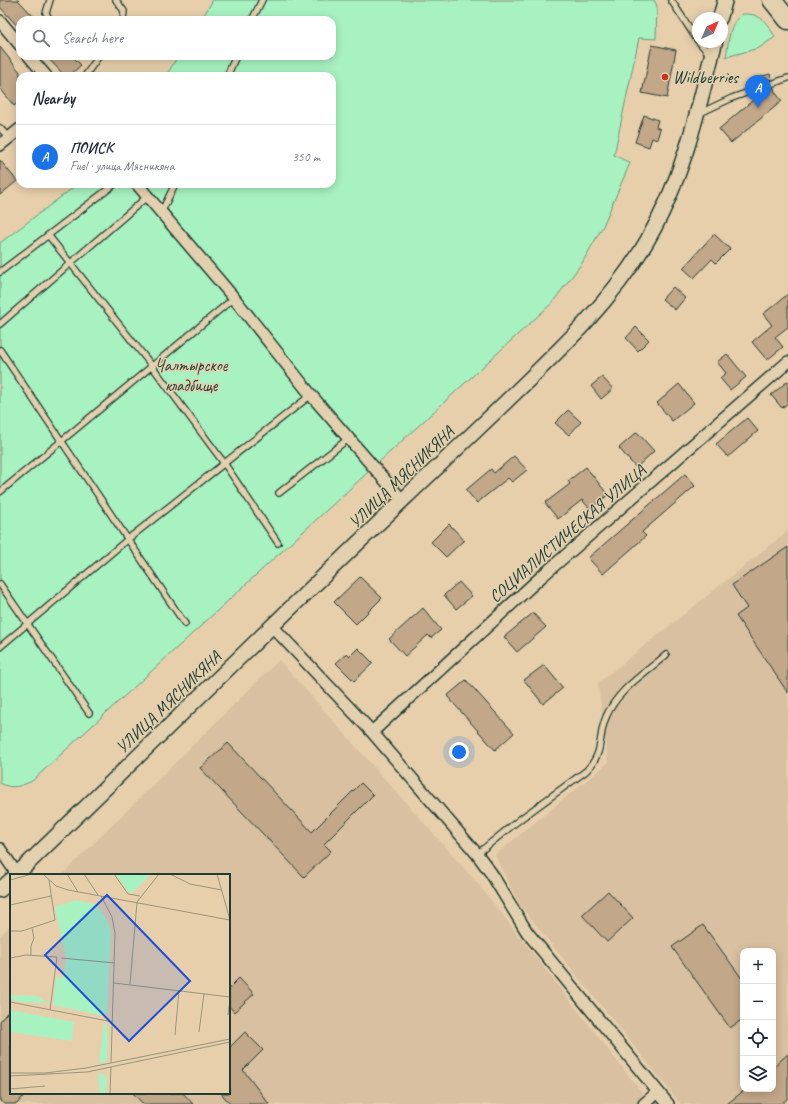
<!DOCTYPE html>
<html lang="en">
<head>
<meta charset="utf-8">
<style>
  body { margin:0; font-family:Caveat,sans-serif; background:#f2f2f3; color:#1f2937 }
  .controls { position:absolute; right:12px; bottom:12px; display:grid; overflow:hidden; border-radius:8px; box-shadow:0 2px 10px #0003 }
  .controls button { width:36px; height:36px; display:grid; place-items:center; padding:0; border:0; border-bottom:1px solid #e0e1e3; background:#fff; color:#1f2937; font:20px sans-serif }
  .compass { position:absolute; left:692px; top:12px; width:36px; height:36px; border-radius:50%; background:#fff; box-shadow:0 2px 10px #0003; rotate:44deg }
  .you { position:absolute; left:459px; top:752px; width:14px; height:14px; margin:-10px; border:3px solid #fff; border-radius:50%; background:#1a73e8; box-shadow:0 0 0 6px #1a73e833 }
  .badge { display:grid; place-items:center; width:26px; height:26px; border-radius:50%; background:#1a73e8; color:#fff; font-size:13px; font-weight:700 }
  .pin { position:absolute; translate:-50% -33px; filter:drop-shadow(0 1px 2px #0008) }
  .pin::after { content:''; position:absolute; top:21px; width:14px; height:12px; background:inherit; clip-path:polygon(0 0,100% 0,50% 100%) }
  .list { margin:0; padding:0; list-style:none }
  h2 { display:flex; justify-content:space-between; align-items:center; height:52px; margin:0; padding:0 16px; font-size:17px }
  h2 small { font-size:13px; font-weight:400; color:#747a83 }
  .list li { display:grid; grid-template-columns:26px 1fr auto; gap:12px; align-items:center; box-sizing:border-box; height:64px; padding:0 16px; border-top:1px solid #e0e1e3 }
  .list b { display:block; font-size:15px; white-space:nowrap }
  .list p { margin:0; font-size:13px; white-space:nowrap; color:#747a83 }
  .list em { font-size:13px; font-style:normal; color:#747a83 }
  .icon { flex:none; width:22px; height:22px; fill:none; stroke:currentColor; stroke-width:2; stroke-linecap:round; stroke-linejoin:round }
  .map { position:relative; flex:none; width:788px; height:1104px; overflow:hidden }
  .search { position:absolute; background:#fff; box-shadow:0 2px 10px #0003; left:16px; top:16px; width:320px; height:44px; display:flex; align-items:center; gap:10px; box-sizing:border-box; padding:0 14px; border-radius:12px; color:#747a83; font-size:15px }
  .panel { position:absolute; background:#fff; box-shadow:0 2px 10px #0003; left:16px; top:72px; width:320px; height:116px; border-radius:12px }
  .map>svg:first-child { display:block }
</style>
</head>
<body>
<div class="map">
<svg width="788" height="1104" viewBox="0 0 788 1104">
  <rect width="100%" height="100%" fill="#e7cfac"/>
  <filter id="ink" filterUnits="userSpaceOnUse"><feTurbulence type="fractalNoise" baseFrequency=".025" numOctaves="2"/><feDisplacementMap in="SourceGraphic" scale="8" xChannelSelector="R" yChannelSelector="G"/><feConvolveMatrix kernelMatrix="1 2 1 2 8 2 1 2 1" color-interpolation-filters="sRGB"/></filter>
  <g filter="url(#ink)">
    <path fill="#d8c0a0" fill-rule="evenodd" d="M788,531v573h-107l-162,-200 -24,-49 113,-92 -10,-80zM743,951h30v138h-30z
      M279,660l200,225 172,219h-651v-168l11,-11v168h218v-218h-167z"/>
    <path fill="#a7f2c0" stroke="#63987a" d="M213,0h441l3,6 -1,33 -17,-1 -25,117 16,8 -27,63 -21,37 -30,40 -520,478c-11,5 -20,9 -32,2v-540l78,-59h254v-108h-166l12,-20h154v-36h-131z
      M743,14c18,-1 24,9 32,23l-16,11 -33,9c3,-15 2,-34 17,-43z"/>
    <path fill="#c2a789" stroke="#1f3d34" d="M0,0h18l19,20h-17v9l-20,-22z
      M652,45l24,5 -9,48 -25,-5z
      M0,47l20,25v29l-6,5 -14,-18z
      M46,56h26l9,9 -12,11h-4z
      M770,74l2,5 -16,6 -1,-7z
      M774,88l1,4 7,9 -51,42 -12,-14 40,-34 -1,-2z
      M644,115l14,5 -2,7 4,2 -3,11 -5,-2 -3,9 -14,-5z
      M0,160l17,21 -17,14z
      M714,234l16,15 -14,14 -4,-4 -18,19 -11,-10z
      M673,287l12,11 -10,12 -13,-11z
      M788,294v33l-13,10 8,10 -16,13 -15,-18 20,-17 -9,-11z
      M636,327l13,13 -11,11 -12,-13z
      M727,354l19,23 -16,13 -10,-12 6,-5 -9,-11z
      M602,377l11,12 -12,10 -10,-13z
      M788,381v22l-6,5 -11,-13z
      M679,384l15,19 -22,18 -15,-18z
      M568,410l13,12 -12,13 -14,-12z
      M747,418l11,13 -30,26 -12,-13z
      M637,432l17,19 -18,17 -17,-20z
      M514,456l13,14 -15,12 -4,-4 -31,25 -11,-13 25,-21 3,4z
      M586,467l22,28 -18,14 -8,-9 -24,19 -13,-16 25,-19 -2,-3z
      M685,474l10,12 -53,46 4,4 -43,38 -15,-16z
      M449,524l15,16 -18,17 -15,-15z
      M788,547v146l-52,-77 11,-8 -15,-23z
      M360,577l22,21 -26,26 -22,-22z
      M459,582l13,14 -16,13 -12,-14z
      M423,608l18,22 -10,8 -3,-3 -23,21 -16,-17z
      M533,613l13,14 -29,25 -13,-15z
      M358,648l15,15 -19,18 -18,-18 11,-10 3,3z
      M544,665l19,23 -20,16 -19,-24z
      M466,680l48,53 -19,17 -48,-54z
      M228,743l84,89 49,-49 12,12 -49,49 7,7 -27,26 -104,-109z
      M608,891l25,27 -26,24 -25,-27z
      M703,925l40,55v39l-13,9 -58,-81z
      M239,978l15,16 -20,18 -5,-6v-18z
      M11,1008v85h15l-9,11h-12l-5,-3v-80z
      M245,1032l18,18 -20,20 26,34h-39l-9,-11h8v-45z
      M788,1054v44l-7,6h-54l19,-15h27v-22z
      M133,1093h50l10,11h-50z"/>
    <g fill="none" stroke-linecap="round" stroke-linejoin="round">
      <g stroke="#1f3d34" stroke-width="8">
        <path id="service" d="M116,0l8,11 -1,9
          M671,0l27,41
          M50,20l-4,-7 4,-13
          M252,20l10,-20
          M699,42l11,13
          M85,76l14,-20
          M227,76l9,-20
          M698,114l34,-16 56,-20
          M0,128l9,10
          M162,211l13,-27
          M48,235l104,131 72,97 54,80
          M0,272l115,-88
          M0,324l148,-128
          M0,350l185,274
          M0,492l234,-194
          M279,493l69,-54
          M0,584l89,129
          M0,647l128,-108 183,-144
          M477,854l42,-34 67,-49c19,-19 11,-32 20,-54 12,-28 38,-43 60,-62"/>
      </g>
      <g stroke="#1f3d34" stroke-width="14">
        <path id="minor" d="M0,21l20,24
          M29,56l17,20
          M0,145l20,-16
          M137,184l97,114 77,97 92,106
          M272,626l100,106 105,122 14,19 36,59 141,172
          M372,732l169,-155 247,-215
          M0,849l17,25
          M644,1104l14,-12"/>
      </g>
      <g stroke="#1f3d34" stroke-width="17">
        <path id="tertiary" d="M720,18l5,-18
          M16,875c130,-126 260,-254 391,-379 37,-35 73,-69 109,-104 48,-46 97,-93 131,-151 36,-62 51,-130 68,-199
          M0,890l11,-10"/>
      </g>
      <g stroke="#1f3d34" stroke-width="21">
        <path id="primary" d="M772,0l16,20"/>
      </g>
      <use href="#service" stroke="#e3d0ae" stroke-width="5.5"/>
      <use href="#minor" stroke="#e3d0ae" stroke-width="11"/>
      <use href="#tertiary" stroke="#e3d0ae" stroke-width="14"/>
      <use href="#primary" stroke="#e3d0ae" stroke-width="18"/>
    </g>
  </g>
  <circle fill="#c8321e" stroke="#e3d0ae" stroke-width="1.5" cx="665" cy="77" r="4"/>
  <g text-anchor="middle" stroke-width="3" stroke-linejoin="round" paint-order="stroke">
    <g font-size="17" fill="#1f3d34" stroke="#e3d0ae" text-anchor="start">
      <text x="673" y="83">Wildberries</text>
    </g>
    <g font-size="17" fill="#26463b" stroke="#e3d0ae">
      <text x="191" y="371">Чалтырское<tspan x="191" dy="20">кладбище</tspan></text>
    </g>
    <g font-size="17" fill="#1f3d34" stroke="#e3d0ae">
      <text transform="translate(401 477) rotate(-44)" y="6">УЛИЦА МЯСНИКЯНА</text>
      <text transform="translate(567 533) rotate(-41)" y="6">СОЦИАЛИСТИЧЕСКАЯ УЛИЦА</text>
      <text transform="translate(168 702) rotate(-44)" y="6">УЛИЦА МЯСНИКЯНА</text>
    </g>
  </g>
  <g transform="translate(10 874)">
    <rect width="220" height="220" fill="#e7cfac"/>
    <path d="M106,0h35l-18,18 -4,1zM66,26l21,5 10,15 4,11 -4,82 -3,3 -51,-11 3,-28 7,1 3,-19 -11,-52zM0,121l27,1 11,7 -29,-1 -9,-4zM0,136l64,12 -2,19 -62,-9zM94,149l3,3 1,8 -1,27 -4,2 -3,-1v-8zM91,199l6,4 -1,17h-6l-2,-19z" fill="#a7f2c0"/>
    <path fill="none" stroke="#97957c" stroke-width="1" d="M33,0l13,12 12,4 162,30M57,0l11,18M74,0l14,21M104,0l14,20 12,2M160,0l20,10 32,6M207,0l13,46M0,6l22,-6M91,22l11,21 3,16 -4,130M0,31l41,-9M0,57h12l33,-11 -6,-40M21,81v-9l3,-8 -2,-10M0,84l16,-3 31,2 -7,53M51,84l54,5M104,109l116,14M120,110l7,-82 22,-28M0,128l103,20M218,141l2,-16M189,158l5,-38M165,161l4,-45M0,199h35l41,-5 144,-29M0,202l77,-4 143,-30M0,215l35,-3M100,220l1,-27"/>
    <path fill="#1d4ed8" fill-opacity="0.15" stroke="#1d4ed8" stroke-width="2" d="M97,21l83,86 -61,60 -84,-86z"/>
    <rect width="220" height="220" fill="none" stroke="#1f3d34" stroke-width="2"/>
  </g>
</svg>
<div class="controls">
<button>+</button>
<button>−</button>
<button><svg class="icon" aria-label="locate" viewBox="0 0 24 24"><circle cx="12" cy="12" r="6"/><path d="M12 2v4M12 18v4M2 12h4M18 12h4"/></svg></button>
<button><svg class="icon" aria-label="layers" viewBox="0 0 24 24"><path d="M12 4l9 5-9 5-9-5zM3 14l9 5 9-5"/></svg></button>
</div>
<svg class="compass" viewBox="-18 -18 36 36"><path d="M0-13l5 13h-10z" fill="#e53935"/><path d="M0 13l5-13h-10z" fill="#747a83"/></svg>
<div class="you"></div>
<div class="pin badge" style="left:758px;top:108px">A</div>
<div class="search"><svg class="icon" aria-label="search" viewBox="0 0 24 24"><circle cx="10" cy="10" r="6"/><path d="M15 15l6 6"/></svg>Search here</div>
<section class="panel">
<h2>Nearby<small></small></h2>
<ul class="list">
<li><span class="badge">A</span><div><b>ПОИСК</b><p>Fuel · улица Мясникяна</p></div><em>350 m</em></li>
</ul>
</section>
</div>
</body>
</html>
